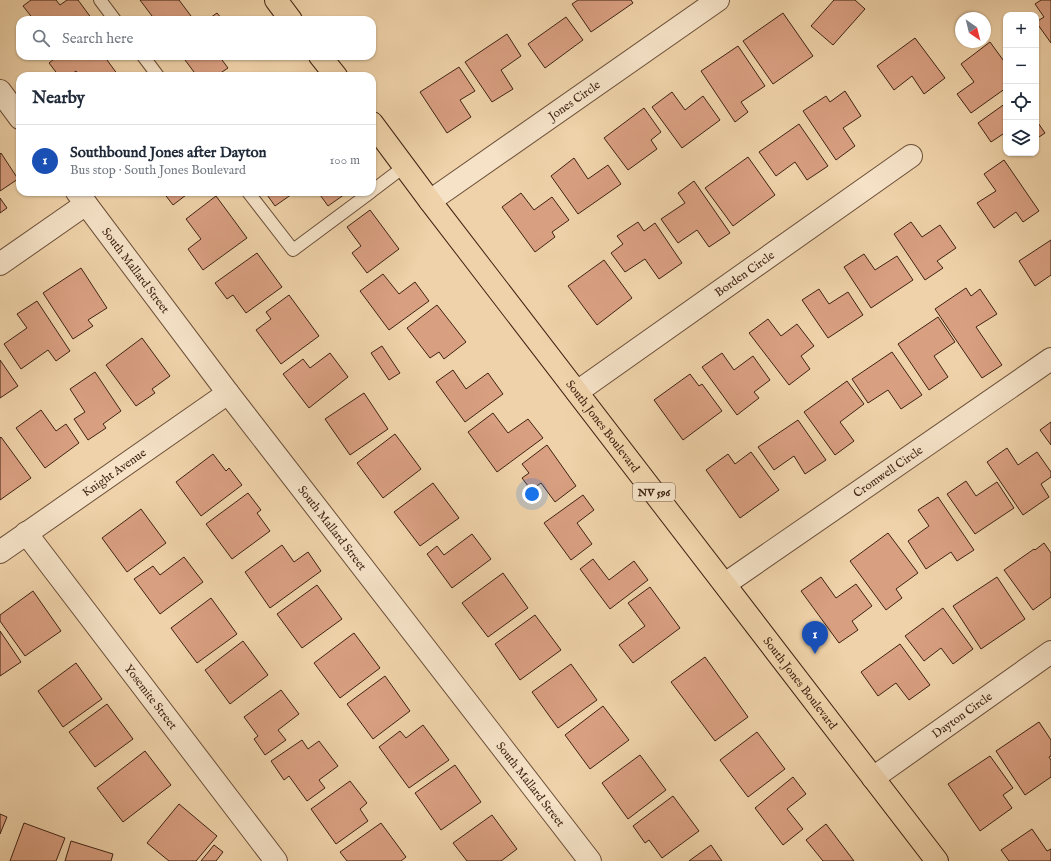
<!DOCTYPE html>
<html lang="en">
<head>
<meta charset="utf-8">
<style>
  body { margin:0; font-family:"IM FELL English",serif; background:#f6f6f7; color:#1f2937 }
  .controls { position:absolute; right:12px; top:12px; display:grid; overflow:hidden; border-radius:8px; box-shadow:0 1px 3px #0004 }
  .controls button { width:36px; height:36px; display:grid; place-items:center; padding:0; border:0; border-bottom:1px solid #e0e1e3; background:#fff; color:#1f2937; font:20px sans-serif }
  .compass { position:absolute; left:955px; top:12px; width:36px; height:36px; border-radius:50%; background:#fff; box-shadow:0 1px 3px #0004; rotate:145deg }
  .you { position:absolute; left:532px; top:494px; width:14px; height:14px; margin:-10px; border:3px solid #fff; border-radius:50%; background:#1a73e8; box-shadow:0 0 0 6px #1a73e833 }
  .badge { display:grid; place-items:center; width:26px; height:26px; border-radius:50%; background:#8f2418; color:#fff; font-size:13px; font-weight:700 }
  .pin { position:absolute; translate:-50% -33px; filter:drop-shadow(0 1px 2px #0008) }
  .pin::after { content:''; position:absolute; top:21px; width:14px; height:12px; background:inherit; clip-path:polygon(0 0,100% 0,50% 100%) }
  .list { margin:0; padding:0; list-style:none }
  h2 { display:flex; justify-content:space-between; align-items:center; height:52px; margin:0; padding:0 16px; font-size:17px }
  h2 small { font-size:13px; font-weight:400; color:#747a83 }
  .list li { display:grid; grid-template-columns:26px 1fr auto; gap:12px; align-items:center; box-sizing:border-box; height:72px; padding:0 16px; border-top:1px solid #e0e1e3 }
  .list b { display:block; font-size:15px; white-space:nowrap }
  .list p { margin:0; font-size:13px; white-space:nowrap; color:#747a83 }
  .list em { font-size:13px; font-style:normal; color:#747a83 }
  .icon { flex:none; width:22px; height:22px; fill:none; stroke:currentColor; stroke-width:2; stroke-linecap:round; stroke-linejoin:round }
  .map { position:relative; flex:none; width:1051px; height:861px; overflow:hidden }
  .search { position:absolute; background:#fff; box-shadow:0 1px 3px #0004; left:16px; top:16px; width:360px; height:44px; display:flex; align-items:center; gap:10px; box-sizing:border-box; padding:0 14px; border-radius:12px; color:#747a83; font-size:15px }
  .panel { position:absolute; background:#fff; box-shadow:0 1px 3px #0004; left:16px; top:72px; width:360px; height:124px; border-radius:12px }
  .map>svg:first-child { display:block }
</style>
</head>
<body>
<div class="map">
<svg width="1051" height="861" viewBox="0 0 1051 861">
  <rect width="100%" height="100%" fill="#efd2a9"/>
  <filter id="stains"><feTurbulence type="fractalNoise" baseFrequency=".005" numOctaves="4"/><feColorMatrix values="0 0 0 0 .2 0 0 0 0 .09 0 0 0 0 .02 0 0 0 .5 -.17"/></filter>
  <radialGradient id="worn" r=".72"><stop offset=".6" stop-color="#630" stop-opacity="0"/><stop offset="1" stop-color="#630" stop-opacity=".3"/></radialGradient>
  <path fill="#d99f81" stroke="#3f2313" d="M31,0h25l4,5 7,-5h11l14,19 -2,1h-56l-11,-14z
    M140,0h39l15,20h-39z
    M578,0h53l2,3 -42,29 -19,-28z
    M834,0h21l10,9 -32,36 -22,-19z
    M1041,0h10v43l-15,-21 8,-5 -9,-13z
    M217,13l6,7h-16z
    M783,13l30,43 -40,28 -30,-43z
    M566,17l17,23 -38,28 -17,-24z
    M507,34l14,22 -20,14 12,19 -21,13 -27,-40z
    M915,38l30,40 -21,16 -12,-18 -18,14 -17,-24z
    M990,42l16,22v24l-35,25 -14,-19 17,-12 -13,-18z
    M738,46l27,40 -24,16 7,10 -13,10 -34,-51z
    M58,56h46l14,19 -38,1 -4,-5 -7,5h-10l-10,-13z
    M182,56h37l9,12 -12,8h-19z
    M459,67l16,24 -15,9 11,17 -24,16 -27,-41z
    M845,91l16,25 -18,12 12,18 -19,14 -33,-49 23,-15 4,6z
    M672,92l13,18 18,-14 17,24 -38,28 -30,-41z
    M1006,103v29l-15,10 -13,-19z
    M644,108l17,24 -10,8 6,9 -29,21 -24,-32z
    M1036,120l9,13 -9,6z
    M799,124l29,42 -21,14 -12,-18 -19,14 -17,-24z
    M1,153l17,26 -18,12v-37z
    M748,157l27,38 -42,31 -28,-38z
    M574,158l14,21 20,-14 13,19 -43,30 -27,-38z
    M1004,160l35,51 -16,11 -7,-10 -22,16 -17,-25 19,-12 -12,-17z
    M694,181l36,52 -21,14 -12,-17 -19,13 -17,-24 24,-16 -7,-10z
    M163,192h27l-17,13z
    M265,192h30l-20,14z
    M318,192h30l-20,14z
    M521,193l13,17 18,-13 17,23 -17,12 3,5 -20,15 -33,-45z
    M216,196l31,42 -44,32 -15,-21 13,-10 -15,-20z
    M0,198l7,10 -7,5z
    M370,210l29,39 -32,24 -15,-20 9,-7 -14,-19z
    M638,222l6,9 11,-8 27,40 -23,16 -14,-20 -20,13 -14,-19 12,-9 -6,-8z
    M911,222l11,15 18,-12 16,23 -19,13 6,7 -18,12 -31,-46z
    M1051,240v35l-16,11 -16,-25z
    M257,253l25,34 -36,26 -13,-18 -6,4 -12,-16z
    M864,254l11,16 22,-14 16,24 -42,28 -27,-41z
    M604,260l28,38 -35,27 -29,-39z
    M81,268l26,40 -19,12 5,6 -20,13 -30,-46z
    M383,274l16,20 16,-12 14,19 -40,29 -29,-39z
    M966,288l5,8 9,-7 17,25 -21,13 26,38 -20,13 -47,-69z
    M819,289l10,15 19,-12 15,23 -35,23 -26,-38z
    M289,295l30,41 -38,28 -25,-34 15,-11 -5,-7z
    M37,301l33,50 -14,10 -8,-11 -27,19 -17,-25 23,-16 -10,-14z
    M437,305l29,37 -22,17 -5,-7 -9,6 -23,-30z
    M938,317l17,25 -21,14 14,21 -19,13 -31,-46z
    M768,319l13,17 16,-12 17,22 -13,10 9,13 -21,16 -40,-52z
    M142,338l28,38 -18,13 3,4 -19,13 -30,-41z
    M382,346l18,27 -11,7 -18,-27z
    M892,352l30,43 -21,14 -13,-19 -20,13 -16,-24z
    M330,353l18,24 -39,31 -26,-34 20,-15 7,9z
    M722,353l12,17 19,-14 17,24 -16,12 5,6 -22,17 -35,-48z
    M0,360l18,26 -18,12z
    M453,370l13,19 22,-16 15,21 -38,28 -29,-40z
    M95,372l26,39 -18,13 3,4 -18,12 -14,-21 11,-7 -15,-23z
    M690,374l9,12 3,-2 20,27 -39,29 -29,-40z
    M847,381l17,23 -24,18 14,19 -19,14 -31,-43z
    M364,393l24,36 -38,26 -25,-36z
    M41,410l15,21 10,-7 13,19 -34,25 -29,-40z
    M493,413l15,20 20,-14 15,19 -46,34 -29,-40z
    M798,420l28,40 -21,14 -11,-18 -20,14 -16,-23z
    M1051,422v23l-11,-15z
    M395,434l26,35 -38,29 -26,-35z
    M1,437l30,41 -31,22v-62z
    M547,445l29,41 -21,16 -14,-19 -10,7 -9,-12 7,-5 -7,-9z
    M1007,448l11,17 19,-13 14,20v5l-10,7 8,13 -26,18 -36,-53z
    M751,452l28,38 -39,28 -34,-48 22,-16 7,10z
    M213,454l13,17 3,-3 13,17 -41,31 -25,-34z
    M966,481l10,15 21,-14 17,26 -39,26 -28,-40z
    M433,483l26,35 -39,28 -26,-34z
    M248,493l13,17 -4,3 13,18 -38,28 -26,-35z
    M583,495l11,15 -17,13 15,21 -21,16 -27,-37z
    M938,497l36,53 -17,11 -6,-9 -25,17 -18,-28 21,-15 -11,-16z
    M141,509l25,34 -39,29 -25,-34z
    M888,533l30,40 -22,16 6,9 -16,12 -36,-49z
    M472,534l19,25 -39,29 -25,-34 10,-8 7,9z
    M1044,543l7,10v44l-18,13 -29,-40 30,-21 1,1z
    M282,545l12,17 14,-10 13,19 -51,37 -25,-36z
    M184,557l19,25 -43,32 -26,-35 19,-13 7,9z
    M593,559l16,21 25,-19 14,19 -38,29 -30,-40z
    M503,573l25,35 -40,29 -26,-34z
    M821,577l15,21 20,-14 16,22 -20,15 6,9 -19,13 -38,-52z
    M997,577l28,42 -44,30 -28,-43z
    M317,585l25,34 -40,29 -25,-34z
    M650,587l30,41 -47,35 -14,-18 26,-19 -17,-23z
    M33,591l28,40 -36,25 -25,-35v-6z
    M211,598l26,36 -40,29 -26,-35z
    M943,608l30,41 -20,15 -12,-16 -17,13 -19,-25z
    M535,615l26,35 -41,30 -25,-36z
    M0,631l21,31 -21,14z
    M354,633l26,35 -40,30 -26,-35z
    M243,641l25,34 -38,29 -25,-34z
    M900,644l30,41 -21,15 -13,-17 -18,13 -17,-24z
    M705,657l43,60 -33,24 -44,-59z
    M76,663l26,36 -39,28 -25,-36z
    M571,664l26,36 -39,28 -26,-36z
    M385,676l25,35 -37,28 -26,-35z
    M281,690l18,24 -21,16 8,10 -21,15 -11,-16 4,-3 -14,-19z
    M107,704l26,35 -38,28 -26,-35z
    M603,706l26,34 -39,29 -25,-34z
    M1039,722l12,18v16l-2,1 2,3v17l-26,18 -29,-44z
    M423,725l26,35 -40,28 -30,-41 21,-16 6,7z
    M757,732l28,37 -37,28 -28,-37z
    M302,740l6,9 11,-8 19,25 -19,14 6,8 -18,13 -18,-25 -5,4 -13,-19z
    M145,751l26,34 -48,37 -26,-34z
    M640,755l26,35 -38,29 -26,-36z
    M990,756l23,32 -10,7 9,13 -32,23 -32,-47z
    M455,765l26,37 -40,28 -26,-37z
    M793,777l13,17 -19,15 16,20 -20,16 -28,-37z
    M350,781l17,22 -7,6 8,12 -32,23 -25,-35z
    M673,796l26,35 -37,27 -13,-18 -4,3 -12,-17z
    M179,804l38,32 -21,25h-27l-22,-18z
    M0,814l7,3 -7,17z
    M492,815l25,34 -16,12h-34l-14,-18z
    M24,823l41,15 -9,23h-46z
    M381,823l25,34 -5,4h-54l-7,-9z
    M826,824l28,37h-31l-17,-21z
    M1032,829l15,22 4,-2v12h-42l-8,-11z
    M71,841l42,13 -2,7h-46z
    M214,845l9,7 -7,9h-15z
    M711,845l11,16h-33z"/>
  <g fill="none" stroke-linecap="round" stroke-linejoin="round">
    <g stroke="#6b4f38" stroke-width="14">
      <path id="lane" d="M100,0l15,20
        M143,56l15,20
        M372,191l33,-25
        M248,192l45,58 78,-58"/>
    </g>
    <g stroke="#6b4f38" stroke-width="24">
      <g id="street">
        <path d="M0,91l20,27"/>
        <path id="s1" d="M77,192l151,201 362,468"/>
        <path id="s2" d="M430,201l288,-201"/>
        <path d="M0,264l86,-60"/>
        <path id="s3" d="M577,392l334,-236"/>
        <path id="s4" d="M26,533l250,328"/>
        <path id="s5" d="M0,552l228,-159"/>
        <path id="s6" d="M725,584l326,-225"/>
        <path id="s7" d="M873,778l178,-126"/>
      </g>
    </g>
    <g stroke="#3f2313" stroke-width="24">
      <g id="primary">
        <path d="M276,0l15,20"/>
        <path d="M320,56l16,20"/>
        <path id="s8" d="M372,123l58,78 507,660"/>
      </g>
    </g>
    <use href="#lane" stroke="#f5e2c7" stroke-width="12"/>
    <use href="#street" stroke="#f5e2c7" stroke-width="22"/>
    <use href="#primary" stroke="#efd2a9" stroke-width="22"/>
  </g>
  <g text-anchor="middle" stroke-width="3" stroke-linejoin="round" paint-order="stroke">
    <rect fill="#f5e2c7" stroke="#765c49" stroke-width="1" x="633" y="483" width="42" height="18" rx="3"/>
    <g font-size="11" font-weight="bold" fill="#3f2313">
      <text x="654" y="496">NV 596</text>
    </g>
    <g font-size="12" fill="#3f2313" stroke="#f5e2c7">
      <text dy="4" stroke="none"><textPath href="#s2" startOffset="176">Jones Circle</textPath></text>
      <text dy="4" stroke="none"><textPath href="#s1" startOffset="98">South Mallard Street</textPath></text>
      <text dy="4" stroke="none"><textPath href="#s3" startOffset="205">Borden Circle</textPath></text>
      <text dy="4" stroke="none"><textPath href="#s8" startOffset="381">South Jones Boulevard</textPath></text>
      <text dy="4" stroke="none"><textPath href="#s6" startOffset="198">Cromwell Circle</textPath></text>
      <text dy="4" stroke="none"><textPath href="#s5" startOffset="139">Knight Avenue</textPath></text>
      <text dy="4" stroke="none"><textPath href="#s1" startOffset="422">South Mallard Street</textPath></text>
      <text dy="4" stroke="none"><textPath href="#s8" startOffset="705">South Jones Boulevard</textPath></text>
      <text dy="4" stroke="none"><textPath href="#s4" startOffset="206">Yosemite Street</textPath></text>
      <text dy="4" stroke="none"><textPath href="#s7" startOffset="109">Dayton Circle</textPath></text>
      <text dy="4" stroke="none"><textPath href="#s1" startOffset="746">South Mallard Street</textPath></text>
    </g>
  </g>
  <rect width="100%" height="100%" filter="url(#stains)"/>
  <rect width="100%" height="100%" fill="url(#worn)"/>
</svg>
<div class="controls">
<button>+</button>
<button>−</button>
<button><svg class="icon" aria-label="locate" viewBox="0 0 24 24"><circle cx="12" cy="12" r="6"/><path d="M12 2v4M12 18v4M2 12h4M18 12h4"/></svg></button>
<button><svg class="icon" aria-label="layers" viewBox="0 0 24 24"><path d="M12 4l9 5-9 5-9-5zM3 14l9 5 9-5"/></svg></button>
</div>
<svg class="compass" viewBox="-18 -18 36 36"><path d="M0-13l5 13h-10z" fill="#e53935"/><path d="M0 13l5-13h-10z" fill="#747a83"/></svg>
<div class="you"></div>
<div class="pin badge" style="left:815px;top:654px;background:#1a4fb4">1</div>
<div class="search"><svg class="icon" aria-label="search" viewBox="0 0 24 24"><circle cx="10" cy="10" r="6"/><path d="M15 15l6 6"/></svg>Search here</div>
<section class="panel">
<h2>Nearby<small></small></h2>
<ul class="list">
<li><span class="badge" style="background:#1a4fb4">1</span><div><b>Southbound Jones after Dayton</b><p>Bus stop · South Jones Boulevard</p></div><em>100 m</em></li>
</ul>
</section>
</div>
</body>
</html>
